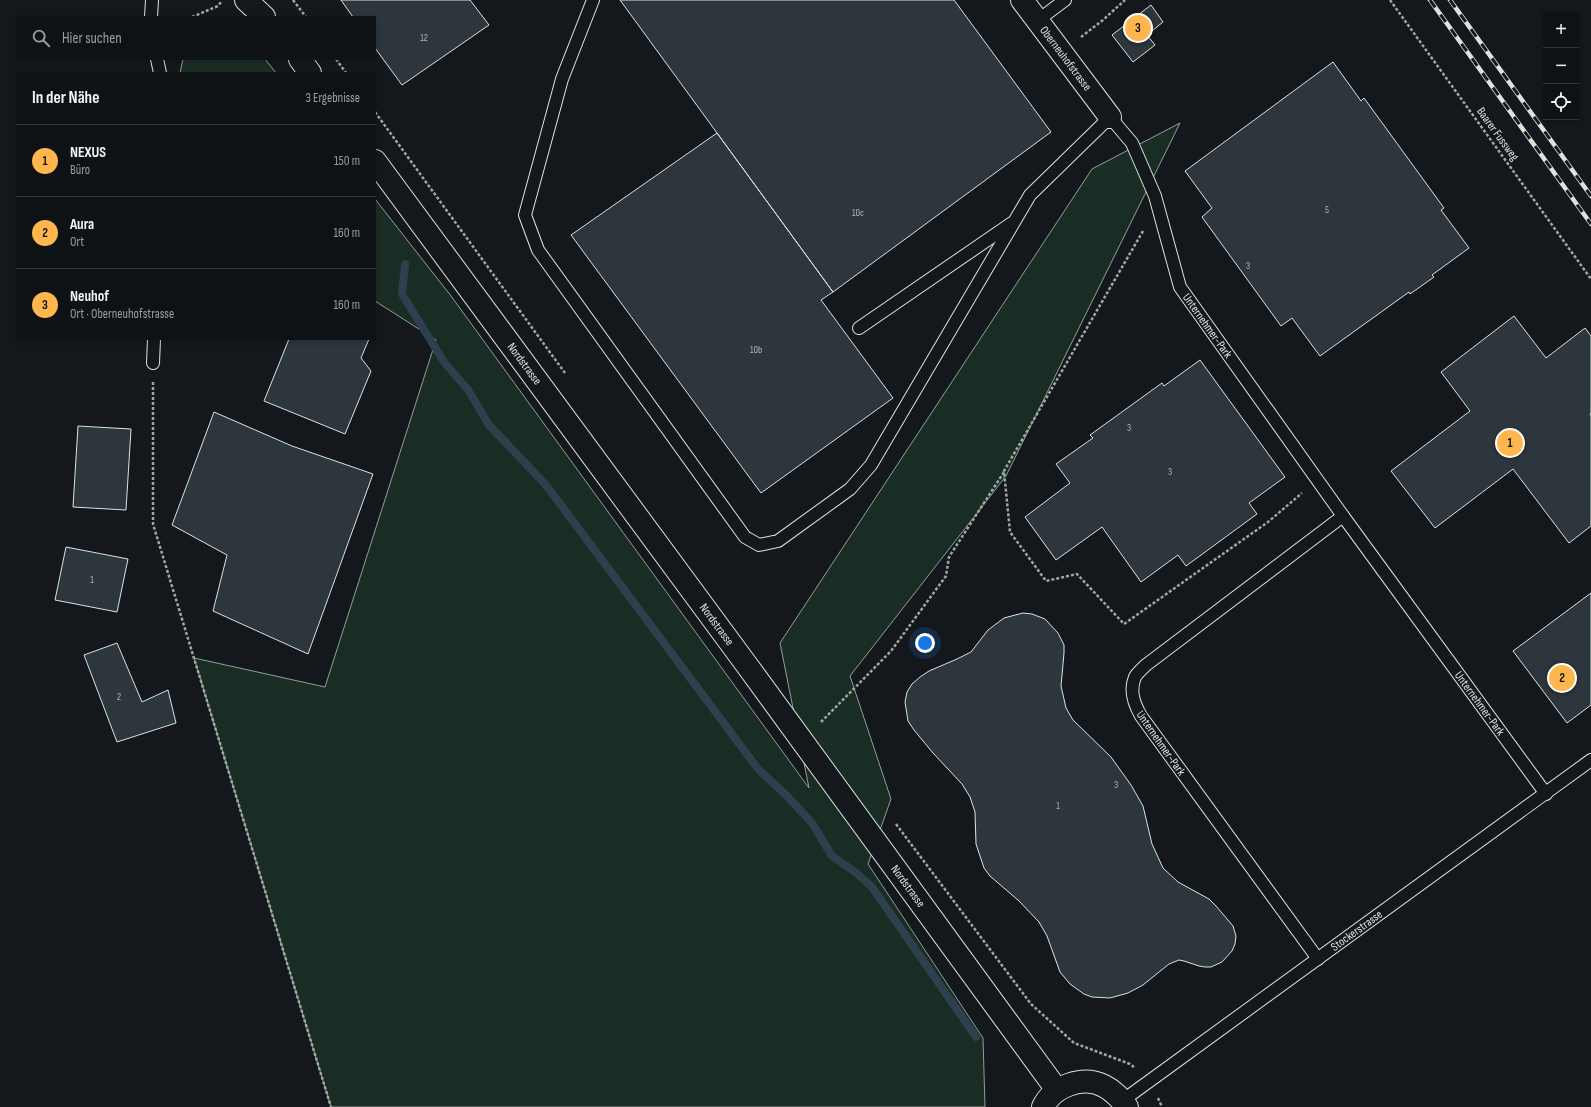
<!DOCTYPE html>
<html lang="de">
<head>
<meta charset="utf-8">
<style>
  body { margin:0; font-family:"Sofia Sans Condensed",sans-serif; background:#1d2022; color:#f1f3f6 }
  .controls { position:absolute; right:12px; top:12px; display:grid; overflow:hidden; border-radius:0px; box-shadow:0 2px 6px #0003 }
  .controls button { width:36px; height:36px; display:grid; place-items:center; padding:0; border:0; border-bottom:1px solid #2f3234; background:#0f1215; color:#f1f3f6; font:20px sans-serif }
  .you { position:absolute; left:925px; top:643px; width:14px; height:14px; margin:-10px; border:3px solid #fff; border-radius:50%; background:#1a73e8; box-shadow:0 0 0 6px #1a73e833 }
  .badge { display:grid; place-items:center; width:26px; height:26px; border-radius:50%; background:#ffb74d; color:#111; font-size:13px; font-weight:700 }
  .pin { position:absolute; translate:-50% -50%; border:2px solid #fff; box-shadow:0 1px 4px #0006 }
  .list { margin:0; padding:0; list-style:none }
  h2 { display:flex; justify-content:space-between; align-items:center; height:52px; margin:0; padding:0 16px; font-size:17px }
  h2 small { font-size:13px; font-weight:400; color:#9b9ea0 }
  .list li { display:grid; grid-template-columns:26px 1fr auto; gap:12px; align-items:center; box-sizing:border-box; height:72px; padding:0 16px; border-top:1px solid #2f3234 }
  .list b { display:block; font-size:15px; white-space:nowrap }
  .list p { margin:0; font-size:13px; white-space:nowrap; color:#9b9ea0 }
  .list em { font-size:13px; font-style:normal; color:#9b9ea0 }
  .icon { flex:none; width:22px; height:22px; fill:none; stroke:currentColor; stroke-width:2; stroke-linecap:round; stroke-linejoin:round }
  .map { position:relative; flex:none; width:1591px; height:1107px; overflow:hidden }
  .search { position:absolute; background:#0f1215; box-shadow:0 2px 6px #0003; left:16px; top:16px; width:360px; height:44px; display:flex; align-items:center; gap:10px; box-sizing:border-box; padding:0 14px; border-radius:0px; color:#9b9ea0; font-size:15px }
  .panel { position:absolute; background:#0f1215; box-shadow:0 2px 6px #0003; left:16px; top:72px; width:360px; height:268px; border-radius:0px }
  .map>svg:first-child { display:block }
</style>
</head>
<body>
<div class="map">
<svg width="1591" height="1107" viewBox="0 0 1591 1107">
  <rect width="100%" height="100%" fill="#14181c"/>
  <path fill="#1a2d24" stroke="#939e99" d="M183,59h82l11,14h-96z
    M1180,123l-174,353 -156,200 41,123 -23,65 115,174 2,69h-654l-137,-449 131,29 111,-347 -61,-39v-102l76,97 358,492 -29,-145 312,-474z"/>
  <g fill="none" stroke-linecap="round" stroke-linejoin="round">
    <path stroke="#2f3f4d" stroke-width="8" d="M405,264l-3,30 42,68 25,29 20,34 57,60 212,284 29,27 25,27 20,33 23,16 17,15 104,150"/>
  </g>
  <path fill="#2c363c" stroke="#d8e6dc" d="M341,0h129l19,25 -87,60 -27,-37v-31h-22z
    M620,0h334l97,132 -218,160z
    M1151,5l12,17 -16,13 8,10 -22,17 -21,-27z
    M1333,62l28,39 3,-3 80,110 -3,2 28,38 -37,27 2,2 -24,17 -1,-2 -89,64 -28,-38 -11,8 -79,-109 10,-9 -27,-37z
    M717,133l116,159 -12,8 72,98 -132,95 -190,-258z
    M1514,316l32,42 39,-30 6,8v77l-1,1 1,2v110l-22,17 -56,-74 -78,59 -44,-57 79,-60 -29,-39z
    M289,339h80l-8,19 10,13 -26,63 -81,-33z
    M1200,360l85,117 -36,26 8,11 -71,52 -8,-11 -37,27 -39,-55 -46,33 -31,-43 45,-34 -14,-19 37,-26 -3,-3 72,-52 2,3z
    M214,412l78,34 81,28 -65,180 -95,-43 14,-56 -55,-30z
    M78,426l53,3 -5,81 -53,-3z
    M66,547l62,12 -11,53 -62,-12z
    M1591,593v112l-24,18 -54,-72z
    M1023,613l9,1 13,5 13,14 6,12v8l-3,33 5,22 7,12 38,37 20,28 12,21 9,38 11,24 15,14 31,17 7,7 17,20 3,10 -1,8 -3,7 -10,11 -11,5h-6l-6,-1 -15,-5 -5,-1 -10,4 -26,21 -15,8 -18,5 -18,-1 -8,-3 -14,-10 -10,-12 -13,-36 -8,-14 -20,-21 -29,-25 -6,-8 -8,-24 -1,-32 -5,-15 -8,-13 -29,-31 -19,-23 -6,-9 -3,-19 2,-10 5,-8 8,-7 9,-6 28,-12 14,-7 17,-22 16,-12z
    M117,643l25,59 26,-12 8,33 -59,19 -33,-87z"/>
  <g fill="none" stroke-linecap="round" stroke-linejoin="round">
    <g stroke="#d8e6dc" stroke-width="14">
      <g id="lane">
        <path id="s1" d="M593,0l-31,79 -37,136 13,35 207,287 14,8 19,-4 72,-52 21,-24 159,-270 80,-78 22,26 23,53 25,91 163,229"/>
        <path d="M151,17l1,-17"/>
        <path d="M1037,21l28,-21"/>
        <path d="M157,59l3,14"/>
        <path d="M859,328l153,-105"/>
        <path d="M153,363l1,-24"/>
        <path id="s2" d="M1318,959l-177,-243c-7,-12 -12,-25 -6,-39 2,-4 8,-9 11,-12l197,-149 203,278"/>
        <path id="s3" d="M1122,1101l469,-341"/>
      </g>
    </g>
    <g stroke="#d8e6dc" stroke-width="24">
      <g id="street">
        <path id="s4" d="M1022,0l88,117"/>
      </g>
    </g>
    <g stroke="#d8e6dc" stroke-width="24">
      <g id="primary">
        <path d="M246,0l18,17"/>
        <path d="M300,59l10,14"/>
        <path id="s5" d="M375,161l371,503 311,426"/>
        <path d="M1043,1107c10,-21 40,-32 61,-21 10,5 16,12 23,21"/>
      </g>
    </g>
    <path stroke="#9da8a2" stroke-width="2.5" stroke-dasharray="3 2" stroke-linecap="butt" d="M293,0l13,17
      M1390,0l201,279
      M192,17l26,-11 3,-4
      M1081,37l22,-17 22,-20
      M336,59l10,14
      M375,112l190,261
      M1143,231l-139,240 6,61 36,49 31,-7 47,50 144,-102 34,-29
      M153,382v142l178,583
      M821,722l70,-71 55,-75 3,-19 55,-85
      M896,824l135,180 43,39 56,21 5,4
      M1158,1098l4,9"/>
    <use href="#lane" stroke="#14181c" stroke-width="12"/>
    <use href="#street" stroke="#14181c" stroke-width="22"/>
    <use href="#primary" stroke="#14181c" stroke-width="22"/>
    <g stroke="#d8e6dc" stroke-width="4.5">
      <path id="rail" d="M1430,0l161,224
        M1450,0l141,196"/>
    </g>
    <use href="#rail" stroke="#14181c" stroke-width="3" stroke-dasharray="9" stroke-linecap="butt"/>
  </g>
  <g text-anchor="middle" stroke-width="3" stroke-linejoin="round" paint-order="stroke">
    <g font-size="10" fill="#adbab4">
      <text x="424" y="41">12</text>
      <text x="1327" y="213">5</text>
      <text x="858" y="216">10c</text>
      <text x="1248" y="269">3</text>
      <text x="756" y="353">10b</text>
      <text x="1129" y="431">3</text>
      <text x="1170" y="475">3</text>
      <text x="92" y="583">1</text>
      <text x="119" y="700">2</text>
      <text x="1116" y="788">3</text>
      <text x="1058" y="809">1</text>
    </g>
    <g font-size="12" fill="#d8e6dc" stroke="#14181c">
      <text dy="4" stroke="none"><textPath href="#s4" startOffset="73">Oberneuhofstrasse</textPath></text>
      <text transform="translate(1498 134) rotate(54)" y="4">Baarer Fussweg</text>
      <text dy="4" stroke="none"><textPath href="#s1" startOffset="1432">Unternehmer-Park</textPath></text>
      <text dy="4" stroke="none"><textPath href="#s5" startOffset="252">Nordstrasse</textPath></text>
      <text dy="4" stroke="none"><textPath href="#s5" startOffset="576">Nordstrasse</textPath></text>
      <text dy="4" stroke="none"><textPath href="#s2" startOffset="837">Unternehmer-Park</textPath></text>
      <text transform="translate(1161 743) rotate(55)" y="4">Unternehmer-Park</text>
      <text dy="4" stroke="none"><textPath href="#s5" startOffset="900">Nordstrasse</textPath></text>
      <text dy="4" stroke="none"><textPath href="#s3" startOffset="290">Stockerstrasse</textPath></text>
    </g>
  </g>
</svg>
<div class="controls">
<button>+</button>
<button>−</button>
<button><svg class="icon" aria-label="locate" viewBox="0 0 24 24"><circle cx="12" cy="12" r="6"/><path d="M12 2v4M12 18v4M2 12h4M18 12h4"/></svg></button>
</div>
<div class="you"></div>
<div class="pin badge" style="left:1510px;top:443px">1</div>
<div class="pin badge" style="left:1562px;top:678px">2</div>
<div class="pin badge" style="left:1138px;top:28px">3</div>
<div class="search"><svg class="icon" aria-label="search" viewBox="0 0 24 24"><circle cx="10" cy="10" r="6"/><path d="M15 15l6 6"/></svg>Hier suchen</div>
<section class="panel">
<h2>In der Nähe<small>3 Ergebnisse</small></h2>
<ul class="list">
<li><span class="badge">1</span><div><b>NEXUS</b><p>Büro</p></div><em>150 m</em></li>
<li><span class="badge">2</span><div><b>Aura</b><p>Ort</p></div><em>160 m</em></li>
<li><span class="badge">3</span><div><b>Neuhof</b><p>Ort · Oberneuhofstrasse</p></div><em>160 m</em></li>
</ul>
</section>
</div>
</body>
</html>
